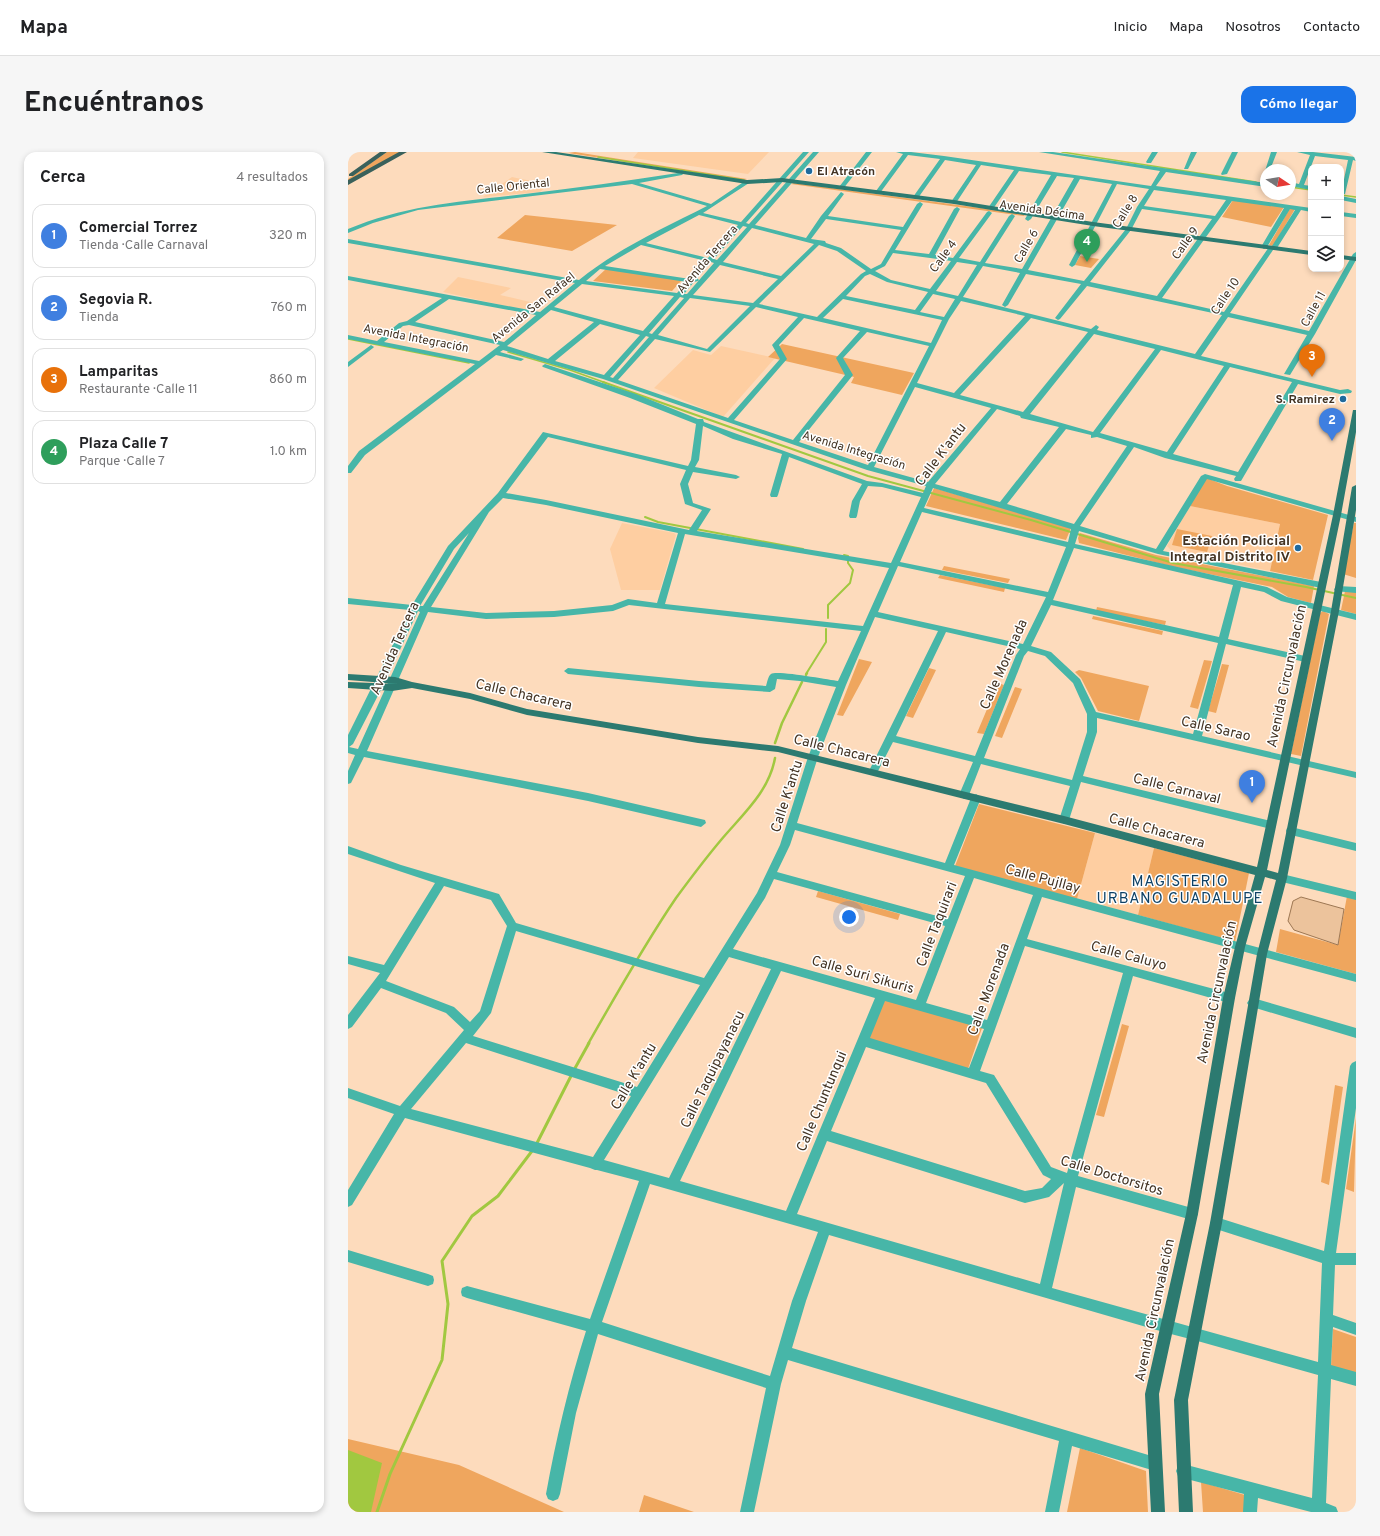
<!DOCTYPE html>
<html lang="es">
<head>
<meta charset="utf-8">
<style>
  body { margin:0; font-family:Overpass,sans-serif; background:#f6f6f6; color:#202124 }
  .controls { position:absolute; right:12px; top:12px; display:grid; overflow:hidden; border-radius:8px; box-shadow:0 2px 6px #0003 }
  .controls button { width:36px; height:36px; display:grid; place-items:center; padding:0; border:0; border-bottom:1px solid #e0e0e0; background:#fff; color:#202124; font:20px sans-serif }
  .compass { position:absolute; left:912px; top:12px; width:36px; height:36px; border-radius:50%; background:#fff; box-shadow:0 2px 6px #0003; rotate:102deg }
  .you { position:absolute; left:501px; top:765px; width:14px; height:14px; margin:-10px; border:3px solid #fff; border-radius:50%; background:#1a73e8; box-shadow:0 0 0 6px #1a73e833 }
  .badge { display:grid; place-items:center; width:26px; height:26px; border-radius:50%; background:#1a73e8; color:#fff; font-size:13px; font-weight:700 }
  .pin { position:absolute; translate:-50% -33px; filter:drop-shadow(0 1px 2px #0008) }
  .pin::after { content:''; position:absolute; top:21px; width:14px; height:12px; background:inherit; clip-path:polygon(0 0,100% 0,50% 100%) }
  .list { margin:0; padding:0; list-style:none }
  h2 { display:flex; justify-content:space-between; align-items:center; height:52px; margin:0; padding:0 16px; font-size:17px }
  h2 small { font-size:13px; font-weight:400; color:#757577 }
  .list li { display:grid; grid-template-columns:26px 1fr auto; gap:12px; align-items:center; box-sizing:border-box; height:64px; margin:0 8px 8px; padding:0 8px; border:1px solid #e0e0e0; border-radius:12px }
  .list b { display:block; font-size:15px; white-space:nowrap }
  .list p { margin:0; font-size:13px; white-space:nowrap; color:#757577 }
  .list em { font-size:13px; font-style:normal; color:#757577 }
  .icon { flex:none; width:22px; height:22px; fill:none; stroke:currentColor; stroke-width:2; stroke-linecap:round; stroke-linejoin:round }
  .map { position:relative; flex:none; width:1008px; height:1360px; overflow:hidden; border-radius:12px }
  header { display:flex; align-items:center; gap:24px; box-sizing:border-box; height:56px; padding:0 20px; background:#fff; border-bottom:1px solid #e0e0e0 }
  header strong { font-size:19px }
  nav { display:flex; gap:22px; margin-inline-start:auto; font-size:14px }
  .intro { display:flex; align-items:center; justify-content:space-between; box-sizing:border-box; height:96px; padding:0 24px }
  h1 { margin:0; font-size:28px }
  .button { padding:10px 18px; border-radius:12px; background:#1a73e8; color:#fff; font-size:14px; font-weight:700 }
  main { display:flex; gap:24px; padding:0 24px }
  aside { flex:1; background:#fff; border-radius:12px; box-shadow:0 2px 6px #0003 }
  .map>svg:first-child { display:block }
</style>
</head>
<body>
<header>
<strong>Mapa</strong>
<nav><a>Inicio</a><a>Mapa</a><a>Nosotros</a><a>Contacto</a></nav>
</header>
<div class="intro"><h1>Encuéntranos</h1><a class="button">Cómo llegar</a></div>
<main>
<aside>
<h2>Cerca<small>4 resultados</small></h2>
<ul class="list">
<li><span class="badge" style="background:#3f7fe0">1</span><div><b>Comercial Torrez</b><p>Tienda · Calle Carnaval</p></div><em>320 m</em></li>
<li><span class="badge" style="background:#3f7fe0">2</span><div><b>Segovia R.</b><p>Tienda</p></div><em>760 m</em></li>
<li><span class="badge" style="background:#e8710a">3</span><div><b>Lamparitas</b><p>Restaurante · Calle 11</p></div><em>860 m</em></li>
<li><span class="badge" style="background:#2e9e5b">4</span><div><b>Plaza Calle 7</b><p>Parque · Calle 7</p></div><em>1.0 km</em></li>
</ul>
</aside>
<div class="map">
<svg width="1008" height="1360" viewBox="0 0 1008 1360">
  <rect width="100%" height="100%" fill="#fddbbc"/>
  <path fill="#fecea1" d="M290,0h131l-21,22 -115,-16z
    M164,25l9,2 29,5 -10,8 -57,5z
    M110,125l53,11 -11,7 43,10 -11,7 -89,-20z
    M373,194l54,12 -52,59 -69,-29 39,-38 18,5z
    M842,354l90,18 -10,47 -99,-21 -4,-4z
    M274,371l52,10 2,2 -16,55h-39l-11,-41z
    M747,681l59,15 -16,67 -61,-16z"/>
  <path fill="#efa65e" d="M39,0h13l-52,30v-3z
    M227,0l172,27 -3,1 -176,-27z
    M446,31l231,31 -1,2 -233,-32z
    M885,48l51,7 -13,20 -49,-10z
    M942,56l5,1 -22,37 -4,-1z
    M177,63l92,10 -45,26 -75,-13z
    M732,104l19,3 -8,9 -16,-3z
    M259,116l75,12 -10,11 -79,-10z
    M434,192l132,29 -12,22 -51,-12 3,-6 -86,-20z
    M856,325l23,9 101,29 -15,65 -43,-9 10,-47 -90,-18z
    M586,336l137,40 -5,12 -140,-34z
    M1006,371h2v55l-13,-4z
    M829,377l35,7 -5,16 -35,-7z
    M732,381l76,22 158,31 -3,17 -23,-6 -16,-10 -102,-21 -91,-23 -1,-5z
    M596,414l66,13 -2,4 -66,-13z
    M592,423l65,13 -1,4 -66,-14z
    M997,439l11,1v22l-15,-4z
    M749,455l69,14 -1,4 -69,-14z
    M975,459l6,3 -28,142 -10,-2 29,-141z
    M745,464l70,15 -1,4 -70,-16z
    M511,507l13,3 -29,54 -6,-1z
    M856,508l8,1 -14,48 -8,-2z
    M874,512l7,1 -13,48 -8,-2z
    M581,516l7,2 -23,48 -7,-2z
    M731,518l70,16 -10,35 -41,-10 -17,-33 -6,-6z
    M650,531l6,2 -20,49 -7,-1z
    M667,535l7,2 -20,49 -7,-2z
    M631,652l116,29 -18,66 -122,-33z
    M806,696l95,25 -14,69 -97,-27z
    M470,739l82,23 -2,6 -82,-23z
    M999,744l9,2v76l-80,-22 4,-23 58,16z
    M536,847l98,29 -14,41 -101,-31z
    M774,872l7,2 -25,91 -8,-2z
    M987,933l8,2 -14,98 -8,-3z
    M1008,966l-2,74 -8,-3z
    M985,1177l23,8v36l-25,-7z
    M0,1287l111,26 105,47h-216z
    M732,1296l66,23 2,41h-81z
    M853,1330l44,13v17h-42z
    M296,1343l50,17h-55z"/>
  <path fill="#a1c840" d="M0,1298l34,13 -11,49h-23z"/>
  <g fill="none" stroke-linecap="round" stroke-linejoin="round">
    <path stroke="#a1c840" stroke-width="1.5" d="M714,0l194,30
      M250,5l146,23
      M942,35l21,3
      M993,43l15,2
      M0,187l121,24
      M160,200l62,18 36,13"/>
    <path stroke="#a1c840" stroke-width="2" d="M255,230l265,94 163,44 142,43 133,24 50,11
      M297,365l13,5 145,27
      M480,466v-13l22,-22 3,-13 -5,-7v-7l-4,-1
      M458,522l20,-32v-13"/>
    <path stroke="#a1c840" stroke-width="2.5" d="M458,523l1,-2
      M427,591l7,-20 20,-41
      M240,892c28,-49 56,-99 88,-146 14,-19 29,-39 45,-58 21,-25 48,-48 54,-82"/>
    <path stroke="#a1c840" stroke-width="3" d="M226,918l15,-27
      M188,993l36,-71
      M29,1360l13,-38 52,-114 6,-56 -6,-43 30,-45 26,-20 34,-45"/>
  </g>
  <path fill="#ecc39c" stroke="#9d7753" d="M953,745l43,12 -6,36 -44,-15 -6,-9 5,-20z"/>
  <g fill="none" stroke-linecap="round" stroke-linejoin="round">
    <path fill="#47b6a8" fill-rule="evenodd" d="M455,0h6l-63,71 3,1 64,-72h6l-64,73 51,13 15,-22 20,-24 3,2 -16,22 75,11 14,-23 3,-2 3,2 -28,46 34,4 25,-45 3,-2 3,2 -25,46 18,3 34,-46 2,-1 3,2 -33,45 21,4 29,-46 3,-2 3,2 -30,47 37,6 52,-91 -17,-2 -26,43 -3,2 -3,-2 26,-44 -32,-4 -26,38 -2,1 -3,-2 26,-38 -33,-5 -25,38 -2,1 -3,-2 25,-37 -31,-5 -27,38 -2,1 -3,-2 27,-38 -32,-4 -28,38h-4v-2l27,-37 -7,-2h15l33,4 207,30 9,-15 -121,-19h14l213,31v4l-100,-15 -10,14 155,22v4l-10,-2 -24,38 -4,2 -43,63 79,18 44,-77 3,-2v8l-41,74 -25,41 -6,-1 23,-39 -79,-18 -27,39 139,34 8,-1 4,2 -1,2 -11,1 -42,-10 -57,97h-6l-1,-2 2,-3 -71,-18 -31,-11 -54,79 76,23 45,-73 4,-2 151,43v5l-149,-43 -44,72 158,31 3,1v4l-3,1 -163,-34 -79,-23 -4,13 192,43 20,10 69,17v6l-75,-19 -17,-9 -23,-5 -13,52 77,17 4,3 -4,3 -79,-18 -24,92 154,36v6l-259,-60v14l-14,44 188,45 4,1 1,3 -1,3 -4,1 -190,-47 -12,38 -5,4 -5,-4 11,-34 -89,-22 -12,31 -5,4 -5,-4 14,-33 -80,-20 -17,33h-6l-2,-2 70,-142 -63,-14 -29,68 -28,72 -21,66 148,40 26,-65 5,-4 5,4 -27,67 402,109v8l-314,-85 -15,42 202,54 4,2 2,3 -2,3 -4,2 -96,-27 -55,200 114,32 4,2 2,4 -2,4 -4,2 -116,-33 -24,101 266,74 4,-99 -106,-34 -4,-2 -2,-4 2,-4 4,-2 108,34 26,-185 2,-3 4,-2v47l-20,145h20v12h-21l-2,50 23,8v12l-23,-8 -2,38 25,7v14l-25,-7 -5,124 10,4 2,5h-27l-53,-14 -1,14h-14l1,-18 -61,-16 -5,-2 -2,-5 2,-5 5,-2 129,34 6,-123 -124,-35 -27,-7 -338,-98 -23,66 -14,47 363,109 5,2 2,5 -2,5 -5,2 -83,-25 -13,66h-14l14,-71 -271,-81 -7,24 -27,128h-14l26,-124 -168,-54 -22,79 -16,81 -2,5 -5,2 -5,-2 -2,-5c10,-55 23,-110 40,-163l-119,-33 -5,-2 -1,-4 1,-4 5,-2 123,33 49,-138 -42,-11h-2l-5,-2 -185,-50 -53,87 -4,2v-17l46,-76 -46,-16v-10l52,18 64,-76 -18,-17 -65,-25 -29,39 -4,2v-14l32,-42 -32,-9v-8l36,9 51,-82 -87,-29v-8l53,19 98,29 17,29 188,55 53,-85 23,-48 28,-88 28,-70 -36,-6 -23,-2 -2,10 -5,3 -71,-5 -131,-13 -4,-3 4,-3 131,13 67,5c1,-3 2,-10 5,-12 6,-4 58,6 67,7l23,-50 -232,-26 -16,6 -59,6 -68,2 -58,-7 -61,139 221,42 117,27 1,3 -5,4 -113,-26 -224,-44 -13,26 -3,1v-13l7,-16 -7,-2v-18l62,-125 -62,-6v-6l64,7 36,-59 50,-53 45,-61 145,34 3,-6 5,-36 -66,-26 -87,-31 -1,-1 3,-2 91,30 62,25h5l1,3 163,59 15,2 41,10 3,-7 -59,-16 -264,-91 -100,-29 -3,2 24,7 -3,2 -25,-6 -131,100 -14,18h-3v-7l11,-15 116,-87 -127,-25v-4l29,6 22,-18 8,-2 35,-23 -94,-18v-4l192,36 35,-29 -227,-40v-4l231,41c38,-31 85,-52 128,-74l-75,-22 -214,26 -45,13 -25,10v-4c57,-24 116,-28 177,-35 51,-6 102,-13 153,-21l4,-3 3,2 -3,3 -43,8 72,21 34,-23h4v2l-46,30 38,9zM732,27l32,5 -43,81 3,2 3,-2 42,-81 32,5 -12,18 -11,22 -42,52 -56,-11zM806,38l72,10 -11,16 -71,-10zM884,49l52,7 -23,39 3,2 3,-2 23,-38 5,1 -23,36 -3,1 -45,65 -62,-14zM794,57l70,10 -55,77 -67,-14 41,-52zM351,63l39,10 -30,33 -62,-15zM478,67l75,11 -20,34 -10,5 -30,-21 -15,-5 -1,-2 -14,-2zM395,74l4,1 -30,33 -3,-1zM404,76l62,16 -33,32 -58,-14zM293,93l65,16 -16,18 -85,-13zM471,93l18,6 29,20 -5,3 -44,43 -58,-13zM545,101l52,7 6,1 -21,28 -39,-9 -16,-9 10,-5zM363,110l3,1 -27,31h-3l10,-12 4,-1 1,-1 -2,-2zM609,110l20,3 -19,31 -22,-5zM372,113l58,14 -25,24 -60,-8zM635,114l37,7 -18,32 3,2 3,-2 18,-31 55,10 -26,34 3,2 2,-1 27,-33 135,29 -27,39 -98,-24 2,-3 -3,-2 -5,4 -128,-32zM252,117l87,13 -10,11 -91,-12zM522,122l17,8 41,10 -13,18 -69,-14 19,-20zM234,132l92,12 -31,35 -89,-24zM585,142l22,5 -11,18 -24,-5zM332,145l4,1 -32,36 -3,-1zM342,146l60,8 -43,43 -49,-14zM101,147l87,16 -32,27 -89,-20zM495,147l99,21 -11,23 -108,-25zM613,149l64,15 -71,77 -37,-10 32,-64zM408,155l42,10 -26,28 8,14 -52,59 -110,-38 37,-41 55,13zM203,158l43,12 -46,37 -41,-13zM456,166l56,13 -24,27 9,17 -52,65 -59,-20 53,-61 -8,-14zM683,166l57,14 -65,80 -63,-17zM252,172l40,11 -36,40 -49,-14zM61,173l91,20 -21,16 -95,-19 19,-16zM519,180l62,14 -61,119 -69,-23 54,-67 -10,-17zM746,182l61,15 -62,83 -63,-18zM298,184l3,1 -36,41 -3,-1zM813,198l63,16 -57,86 -67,-19zM882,215l62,15 -54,90 -65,-18zM567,235l76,21 -63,74 -54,-15zM649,257l23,7 1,2 38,9 -59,75 -65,-18zM355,274l30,13 49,15 -12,41 1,2h6l1,-2 11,-38 73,27 -10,17 -3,15 1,2h6l1,-2 3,-15 8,-15 14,1 39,10 -30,66 -194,-32 14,-22 -18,-6 -5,-19 5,-12 43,7 4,-2 -4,-2 -41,-8 4,-7zM718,277l25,6v3l6,-1 30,9 -53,78 -67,-20zM200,285l138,33 -6,14 5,20 17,6 -13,20 -143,-30 -40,-7zM585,336l138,41 -3,13 -144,-34zM155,346l43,7 132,28 -21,70 -29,-4 -16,6 -58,6 -68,2 -55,-6 58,-95zM574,360l144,35 -18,45 -148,-30zM121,381l-46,73h-3l34,-57zM337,382l204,34 -26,58 -198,-22zM726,396l159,37 -14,52 -166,-37zM550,414l148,31 -23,47 -145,-32zM703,453l167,38 -25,91 -97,-22 -16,-33 -29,-27 -20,-6zM70,459l2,1 -62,137 -9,-2 4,-3 33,-64zM598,480l74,17 -4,6 -41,101 -79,-20zM680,499l17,5 28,27 14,31v18l-15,48 -88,-22 40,-102zM447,678l170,46 -17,43 -171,-47 13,-27zM626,726l59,17 -46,125 -61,-17zM426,727l171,47 -29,74 -183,-51 32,-51zM96,734l47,14 16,26 -27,85 -10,11 -16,-15 -68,-26zM168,779l184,54 -63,102 -164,-51 18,-23zM677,794l98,27 -56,200 -16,-6 -57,-92 -14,-4zM381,805l42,12 -102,209 -65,-18zM433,819l94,27 -89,213 -106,-30zM537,849l99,28 -15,39 -99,-30zM118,891l165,53 -38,61 -182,-48zM518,895l120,36 57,92 8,4 -9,9 -17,3 -194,-60zM479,989l198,62 24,-6 15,-14 -24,101 -243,-70zM302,1032l168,48 -26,69 -22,75 -168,-54z
      M518,0h6l-29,37h-4v-2z
      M804,0h6l-7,11h-4l-1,-1z
      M843,0h6l-9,17h-4z
      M884,0h6l-11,22 -5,1 -1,-1z
      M923,0h6l-7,18 -5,1z
      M949,0h16l43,5v4l-3,-1 -8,34h-4l7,-34 -33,-4 -11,29 7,1v4l-21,-4v-4l9,2 11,-29z
      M993,44l15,3v4l-15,-3z
      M993,60l15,2v4l-15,-2z
      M23,193l3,2 -1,1 -25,19v-5z
      M990,434l18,1v6l-21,-2 -1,-2z
      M943,675l65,16v8l-69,-17 -1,-3 1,-3z
      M934,722l74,18v8l-78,-19 -1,-3 1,-3z
      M905,846l103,30v10l-107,-32 -2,-3 2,-3z
      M0,1098l80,24 5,2 1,4 -1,4 -5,2 -80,-24z"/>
    <path fill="#2c7a70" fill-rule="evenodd" d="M194,0h14l191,28 35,-2 172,22 139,22 218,29v4l-218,-29 -139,-22 -172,-22 -35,2z
      M993,103l15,2v4l-15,-2z
      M1005,258h3v22l-15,83 -74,355 11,3 53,-262 21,-124 4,-2v25l-17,101 -52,267 -20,76 -45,269 -34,177 5,112h-14l-5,-112 36,-177 47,-269 19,-74 -11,-3 -20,70 -10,51 -37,216 -39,180 6,118h-14l-6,-118 41,-180 37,-216 12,-51 20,-72 -191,-51 -286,-72 -80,-9 -171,-28 -57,-16 -58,-11 -20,3 -44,-3v-6l50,2 -50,-4v-6l47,3 17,5 58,11 57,16 171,28 80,9 286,70 193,51 76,-352z"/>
    <path fill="#3a615b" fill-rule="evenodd" d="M32,0h7l-34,24h-4v-2z
      M51,0h8l-59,33v-5z"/>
  </g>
  <g fill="#206a9d" stroke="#fff" stroke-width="1.5">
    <circle cx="461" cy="19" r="4"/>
    <circle cx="995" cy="247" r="4"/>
    <circle cx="950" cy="396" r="4"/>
  </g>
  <g text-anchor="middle" stroke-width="3" stroke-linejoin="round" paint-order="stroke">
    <g font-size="12" font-weight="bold" fill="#433323" stroke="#fff" text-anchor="start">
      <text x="469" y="23">El Atracón</text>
      <text x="987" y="251" text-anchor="end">S. Ramirez</text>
    </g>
    <g font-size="12" fill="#433323" stroke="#fff">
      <text transform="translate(165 34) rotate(-6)" y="4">Calle Oriental</text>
      <text transform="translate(694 58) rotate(8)" y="4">Avenida Décima</text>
      <text transform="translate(777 59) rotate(-58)" y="4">Calle 8</text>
      <text transform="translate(837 91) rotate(-54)" y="4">Calle 9</text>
      <text transform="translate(678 94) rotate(-60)" y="4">Calle 6</text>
      <text transform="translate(595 104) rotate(-54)" y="4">Calle 4</text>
      <text transform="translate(359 107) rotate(-49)" y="4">Avenida Tercera</text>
      <text transform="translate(877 144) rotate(-56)" y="4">Calle 10</text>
      <text transform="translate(185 155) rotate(-39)" y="4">Avenida San Rafael</text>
      <text transform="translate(965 157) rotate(-61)" y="4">Calle 11</text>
      <text transform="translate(68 186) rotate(11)" y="4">Avenida Integración</text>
      <text transform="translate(506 298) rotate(17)" y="4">Avenida Integración</text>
    </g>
    <g font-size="14" fill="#433323" stroke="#fff">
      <text transform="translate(592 302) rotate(-53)" y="5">Calle K'antu</text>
      <text transform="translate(46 496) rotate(-66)" y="5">Avenida Tercera</text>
      <text transform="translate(655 512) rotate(-66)" y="5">Calle Morenada</text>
      <text transform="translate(938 524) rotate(-78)" y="5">Avenida Circunvalación</text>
      <text transform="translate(176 542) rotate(13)" y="5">Calle Chacarera</text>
      <text transform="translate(868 576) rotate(13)" y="5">Calle Sarao</text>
      <text transform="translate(494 598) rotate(14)" y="5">Calle Chacarera</text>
      <text transform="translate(829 636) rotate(14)" y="5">Calle Carnaval</text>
      <text transform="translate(438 644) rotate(-72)" y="5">Calle K'antu</text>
      <text transform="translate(809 678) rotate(15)" y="5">Calle Chacarera</text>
      <text transform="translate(695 726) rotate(15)" y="5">Calle Pujllay</text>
      <text transform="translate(588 772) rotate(-69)" y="5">Calle Taquirari</text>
      <text transform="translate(781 803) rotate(15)" y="5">Calle Caluyo</text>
      <text transform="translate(515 822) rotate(16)" y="5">Calle Suri Sikuris</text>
      <text transform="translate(640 837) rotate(-70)" y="5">Calle Morenada</text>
      <text transform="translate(868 840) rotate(-78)" y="5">Avenida Circunvalación</text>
      <text transform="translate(364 917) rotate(-64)" y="5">Calle Taquipayanacu</text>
      <text transform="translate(285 924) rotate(-59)" y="5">Calle K'antu</text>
      <text transform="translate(473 949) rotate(-67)" y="5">Calle Chuntunqui</text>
      <text transform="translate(764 1023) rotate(17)" y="5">Calle Doctorsitos</text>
      <text transform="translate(806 1158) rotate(-78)" y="5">Avenida Circunvalación</text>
    </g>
    <g font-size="14" font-weight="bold" fill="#433323" stroke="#fff" text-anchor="end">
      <text x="942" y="393">Estación Policial<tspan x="942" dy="16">Integral Distrito IV</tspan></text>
    </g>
    <g font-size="15" letter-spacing="1" fill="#0f4266" stroke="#fff">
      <text x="832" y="734">MAGISTERIO<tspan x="832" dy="17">URBANO GUADALUPE</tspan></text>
    </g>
  </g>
</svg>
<div class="controls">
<button>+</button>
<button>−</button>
<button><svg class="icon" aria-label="layers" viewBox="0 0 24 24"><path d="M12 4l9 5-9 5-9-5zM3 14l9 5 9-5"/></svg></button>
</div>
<svg class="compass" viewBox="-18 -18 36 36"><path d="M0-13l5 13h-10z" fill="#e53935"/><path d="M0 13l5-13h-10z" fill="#757577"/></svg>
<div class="you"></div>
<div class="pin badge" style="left:904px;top:651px;background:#3f7fe0">1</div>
<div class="pin badge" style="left:984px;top:289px;background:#3f7fe0">2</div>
<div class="pin badge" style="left:964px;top:225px;background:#e8710a">3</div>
<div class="pin badge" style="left:739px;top:110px;background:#2e9e5b">4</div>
</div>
</main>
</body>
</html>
